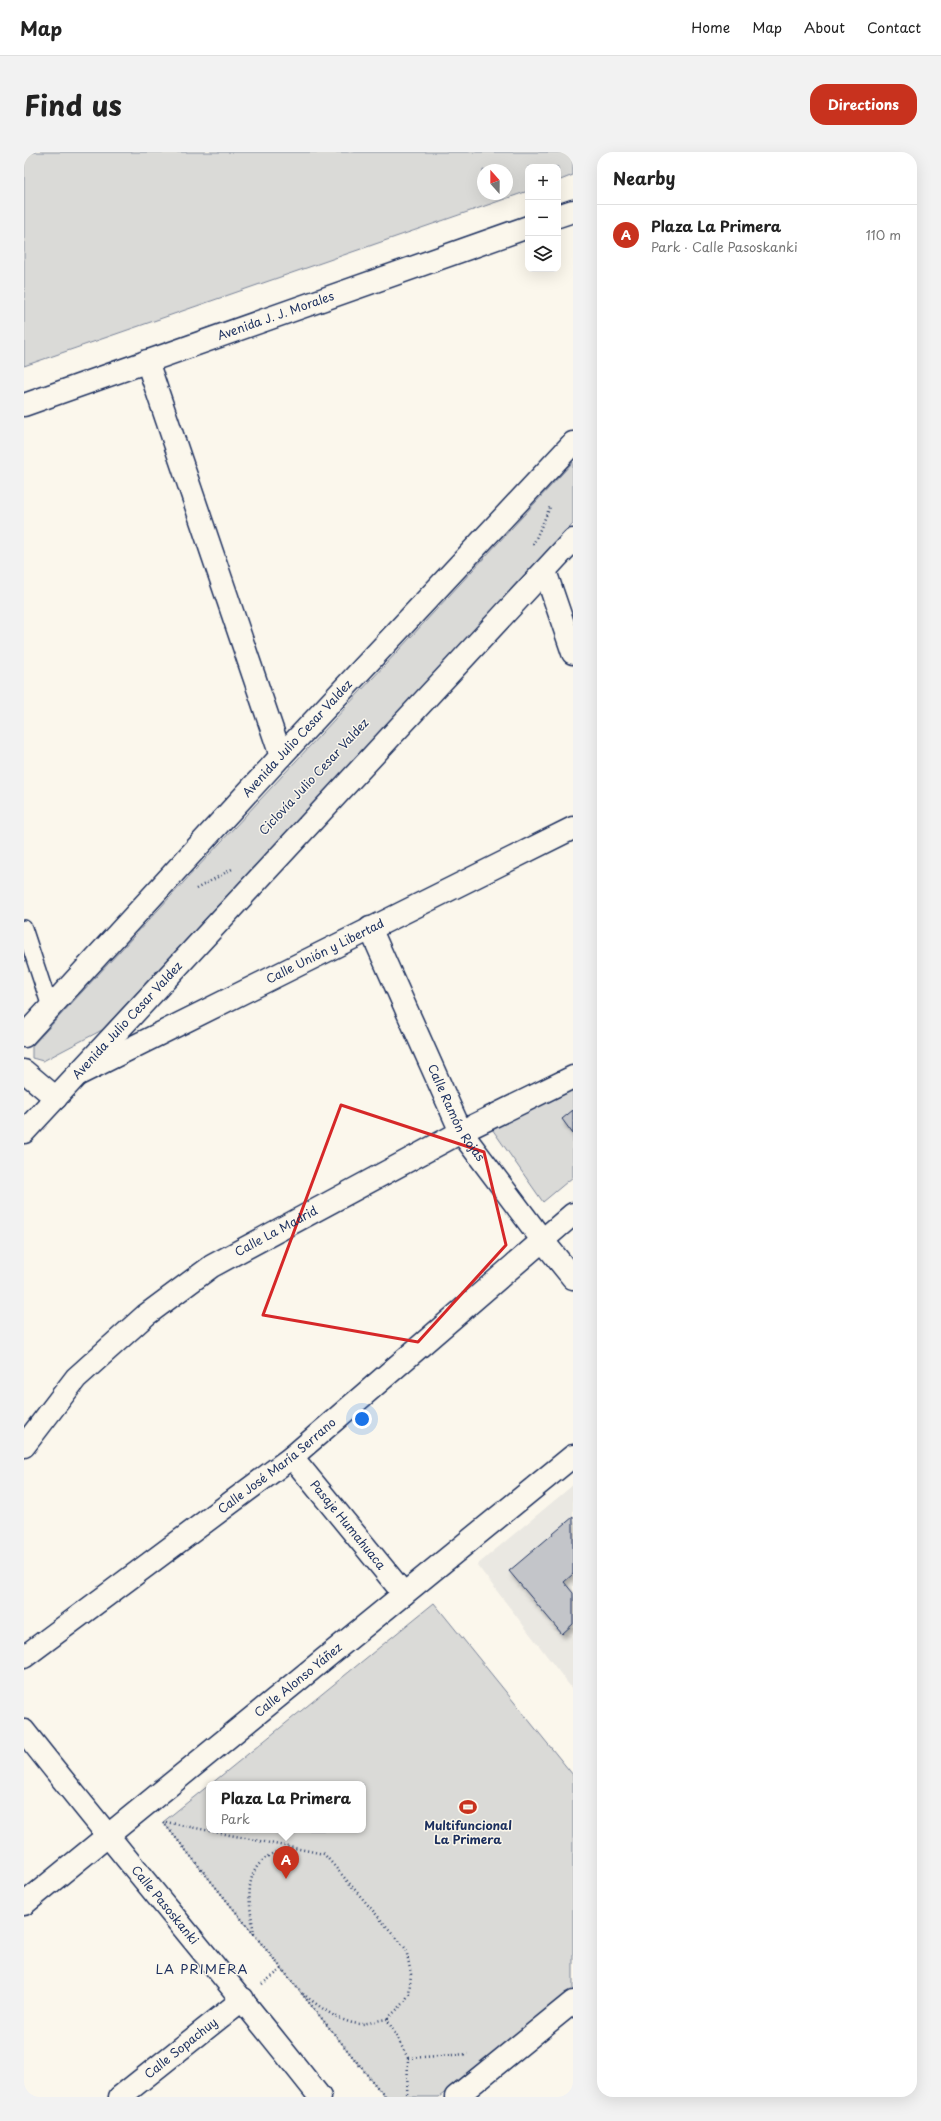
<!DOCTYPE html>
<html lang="en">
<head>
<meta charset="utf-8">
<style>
  body { margin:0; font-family:"Playpen Sans",sans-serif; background:#f2f2f2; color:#222 }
  .controls { position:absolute; right:12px; top:12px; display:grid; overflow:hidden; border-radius:8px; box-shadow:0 4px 16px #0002 }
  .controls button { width:36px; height:36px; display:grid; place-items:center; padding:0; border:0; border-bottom:1px solid #e0e0e0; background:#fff; color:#222; font:20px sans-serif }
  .compass { position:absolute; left:453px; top:12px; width:36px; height:36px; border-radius:50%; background:#fff; box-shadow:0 4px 16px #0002; rotate:339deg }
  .you { position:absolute; left:338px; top:1267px; width:14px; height:14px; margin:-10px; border:3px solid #fff; border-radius:50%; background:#1a73e8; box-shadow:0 0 0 6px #1a73e833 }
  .badge { display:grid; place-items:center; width:26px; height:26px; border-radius:50%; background:#c8321e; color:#fff; font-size:13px; font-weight:700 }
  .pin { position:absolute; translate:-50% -33px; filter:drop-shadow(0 1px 2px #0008) }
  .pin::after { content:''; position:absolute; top:21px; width:14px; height:12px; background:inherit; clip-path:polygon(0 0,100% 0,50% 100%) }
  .popup { position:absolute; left:182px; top:1629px; width:160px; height:52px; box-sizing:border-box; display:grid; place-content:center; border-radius:8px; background:#fff; filter:drop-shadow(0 1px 3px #0005); font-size:13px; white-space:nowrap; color:#767676 }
  .popup b { font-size:15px; color:#222 }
  .popup::after { content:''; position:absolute; left:50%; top:100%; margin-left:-8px; border:8px solid transparent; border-top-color:#fff }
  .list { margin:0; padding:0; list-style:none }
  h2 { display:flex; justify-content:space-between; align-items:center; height:52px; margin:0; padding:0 16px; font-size:17px }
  h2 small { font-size:13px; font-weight:400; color:#767676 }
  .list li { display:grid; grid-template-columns:26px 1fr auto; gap:12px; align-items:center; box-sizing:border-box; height:60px; padding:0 16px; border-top:1px solid #e0e0e0 }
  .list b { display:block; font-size:15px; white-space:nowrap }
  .list p { margin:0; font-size:13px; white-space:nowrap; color:#767676 }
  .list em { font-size:13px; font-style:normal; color:#767676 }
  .icon { flex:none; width:22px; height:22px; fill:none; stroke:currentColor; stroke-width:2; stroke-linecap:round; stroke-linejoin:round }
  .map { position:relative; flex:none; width:549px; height:1945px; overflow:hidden; border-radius:16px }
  header { display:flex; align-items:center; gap:24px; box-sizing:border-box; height:56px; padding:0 20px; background:#fff; border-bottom:1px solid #e0e0e0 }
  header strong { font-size:19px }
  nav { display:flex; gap:22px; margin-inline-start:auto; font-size:14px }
  .intro { display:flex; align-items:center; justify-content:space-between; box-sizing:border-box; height:96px; padding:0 24px }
  h1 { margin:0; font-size:28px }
  .button { padding:10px 18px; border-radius:16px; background:#c8321e; color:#fff; font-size:14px; font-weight:700 }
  main { display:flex; gap:24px; padding:0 24px }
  aside { flex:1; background:#fff; border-radius:16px; box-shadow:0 4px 16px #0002 }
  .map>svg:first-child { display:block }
</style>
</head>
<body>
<header>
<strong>Map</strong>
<nav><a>Home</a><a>Map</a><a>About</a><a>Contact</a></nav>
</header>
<div class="intro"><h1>Find us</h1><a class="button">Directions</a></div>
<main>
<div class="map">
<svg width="549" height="1945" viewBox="0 0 549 1945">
  <defs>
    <filter id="shadow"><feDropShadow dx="2.5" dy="4.5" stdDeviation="2" flood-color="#0004"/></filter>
  </defs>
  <rect width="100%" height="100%" fill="#fbf7ec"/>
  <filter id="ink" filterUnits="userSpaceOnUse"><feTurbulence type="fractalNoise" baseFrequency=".025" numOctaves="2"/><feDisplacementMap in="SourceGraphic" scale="8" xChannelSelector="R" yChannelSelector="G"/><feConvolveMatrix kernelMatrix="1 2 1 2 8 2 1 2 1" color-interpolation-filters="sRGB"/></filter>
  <g filter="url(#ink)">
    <path fill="#eae8e2" d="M549,1333v205l-96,-125z"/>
    <path fill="#dadad7" stroke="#7a849a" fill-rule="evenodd" d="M0,0h549v23l-15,6v-14h-30v24l-504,175zM459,18h24v24h-24z
      M549,310v62l-471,506 -59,31 -11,-3v-12z
      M549,933v92l-30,25 -53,-76z
      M410,1451l139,172v216l-134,106h-54l-222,-275 46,-37v45h154v-46h-152z"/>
    <path fill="#c3c5c9" stroke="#1b2f5e" filter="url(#shadow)" d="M549,958v24l-11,-15z
      M549,1365v57l-9,8 9,11v31l-11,10 -53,-63z"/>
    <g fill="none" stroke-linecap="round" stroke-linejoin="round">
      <g stroke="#1b2f5e" stroke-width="18">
        <path id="lane" d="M0,776l26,79"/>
      </g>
      <g stroke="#1b2f5e" stroke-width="25">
        <g id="street">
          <path d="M534,64l15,-5"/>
          <path d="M123,209l134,395"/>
          <path id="s1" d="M0,253l504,-178"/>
          <path d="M521,419l28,82"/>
          <path id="s2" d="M346,776l91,204 82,109 30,37"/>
          <path id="s3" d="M55,922l494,-246"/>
          <path id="s4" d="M0,1294l52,-68 70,-63 66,-49 249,-134 112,-55"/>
          <path id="s5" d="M268,1305l112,137"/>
          <path id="s6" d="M0,1505l268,-200 281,-243"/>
          <path id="s7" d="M0,1579c97,123 199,243 296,366"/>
          <path id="s8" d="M0,1752l549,-448"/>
          <path id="s9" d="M96,1945l123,-98"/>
          <path d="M432,1945l117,-95"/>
        </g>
      </g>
      <g stroke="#1b2f5e" stroke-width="25">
        <g id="primary">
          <path id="s10" d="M0,884l257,-280 292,-313"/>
          <path d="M0,919l32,27"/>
          <path id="s11" d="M0,980l549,-592"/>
        </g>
      </g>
      <path stroke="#1b2f5e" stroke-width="2.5" stroke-dasharray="1 3" stroke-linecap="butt" d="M509,393l17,-38
        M172,737l36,-20
        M139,1670l119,147
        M142,1670l158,32 82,95 5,25 -2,20 -6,10 -16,15
        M230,1782c-4,-28 -13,-62 16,-79 6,-4 15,-5 21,-6
        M238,1832l20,-15 103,128
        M279,1842c16,12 38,30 59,30 8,-1 17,-4 25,-5l21,39 -1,39
        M384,1906l60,-4"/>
      <use href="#lane" stroke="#fbf7ec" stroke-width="15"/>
      <use href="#street" stroke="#fbf7ec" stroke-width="22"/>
      <use href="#primary" stroke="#fbf7ec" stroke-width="22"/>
    </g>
  </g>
  <path fill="none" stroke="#d62828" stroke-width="3" stroke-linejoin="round" d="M317,953l143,47 22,93 -88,97 -155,-27z"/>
  <defs>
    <g id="stadium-bare" transform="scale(1.38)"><path d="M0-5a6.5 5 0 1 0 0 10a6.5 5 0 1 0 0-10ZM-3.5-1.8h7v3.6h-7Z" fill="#c8321e" stroke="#fbf7ec" stroke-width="2.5" paint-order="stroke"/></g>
  </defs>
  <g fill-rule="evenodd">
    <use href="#stadium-bare" x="444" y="1655"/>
  </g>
  <g text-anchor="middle" stroke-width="3" stroke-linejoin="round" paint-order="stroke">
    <g font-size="12" fill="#1b2f5e" stroke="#fbf7ec">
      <text dy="4" stroke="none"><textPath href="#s1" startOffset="267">Avenida J. J. Morales</textPath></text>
      <text dy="4" stroke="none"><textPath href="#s10" startOffset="404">Avenida Julio Cesar Valdez</textPath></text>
      <text transform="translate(290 625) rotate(-47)" y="4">Ciclovía Julio Cesar Valdez</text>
      <text dy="4" stroke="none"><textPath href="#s3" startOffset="275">Calle Unión y Libertad</textPath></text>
      <text dy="4" stroke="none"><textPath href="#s11" startOffset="152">Avenida Julio Cesar Valdez</textPath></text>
      <text dy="4" stroke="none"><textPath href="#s2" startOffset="204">Calle Ramón Rojas</textPath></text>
      <text dy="4" stroke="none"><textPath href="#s4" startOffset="335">Calle La Madrid</textPath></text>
      <text dy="4" stroke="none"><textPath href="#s6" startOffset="317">Calle José María Serrano</textPath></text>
      <text dy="4" stroke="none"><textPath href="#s5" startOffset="88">Pasaje Humahuaca</textPath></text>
      <text dy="4" stroke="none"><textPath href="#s8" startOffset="354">Calle Alonso Yáñez</textPath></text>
      <text dy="4" stroke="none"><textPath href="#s7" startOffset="224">Calle Pasoskanki</textPath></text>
      <text dy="4" stroke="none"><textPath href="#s9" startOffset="78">Calle Sopachuy</textPath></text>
    </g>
    <g font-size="12" font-weight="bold" fill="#1b2f5e" stroke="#fbf7ec">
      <text x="444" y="1678">Multifuncional<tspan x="444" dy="14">La Primera</tspan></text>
    </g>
    <g font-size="13" letter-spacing="1" fill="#1b2f5e" stroke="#fbf7ec">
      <text x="178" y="1822">LA PRIMERA</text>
    </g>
  </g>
</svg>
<div class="controls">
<button>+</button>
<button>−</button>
<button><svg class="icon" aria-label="layers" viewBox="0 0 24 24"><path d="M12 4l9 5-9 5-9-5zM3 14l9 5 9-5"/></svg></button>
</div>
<svg class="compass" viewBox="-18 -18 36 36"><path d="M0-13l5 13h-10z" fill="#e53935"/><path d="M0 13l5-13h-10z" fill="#767676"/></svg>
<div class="you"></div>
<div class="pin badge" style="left:262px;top:1727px">A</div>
<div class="popup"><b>Plaza La Primera</b>Park</div>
</div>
<aside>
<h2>Nearby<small></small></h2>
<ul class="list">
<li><span class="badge">A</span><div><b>Plaza La Primera</b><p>Park · Calle Pasoskanki</p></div><em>110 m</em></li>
</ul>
</aside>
</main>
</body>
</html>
